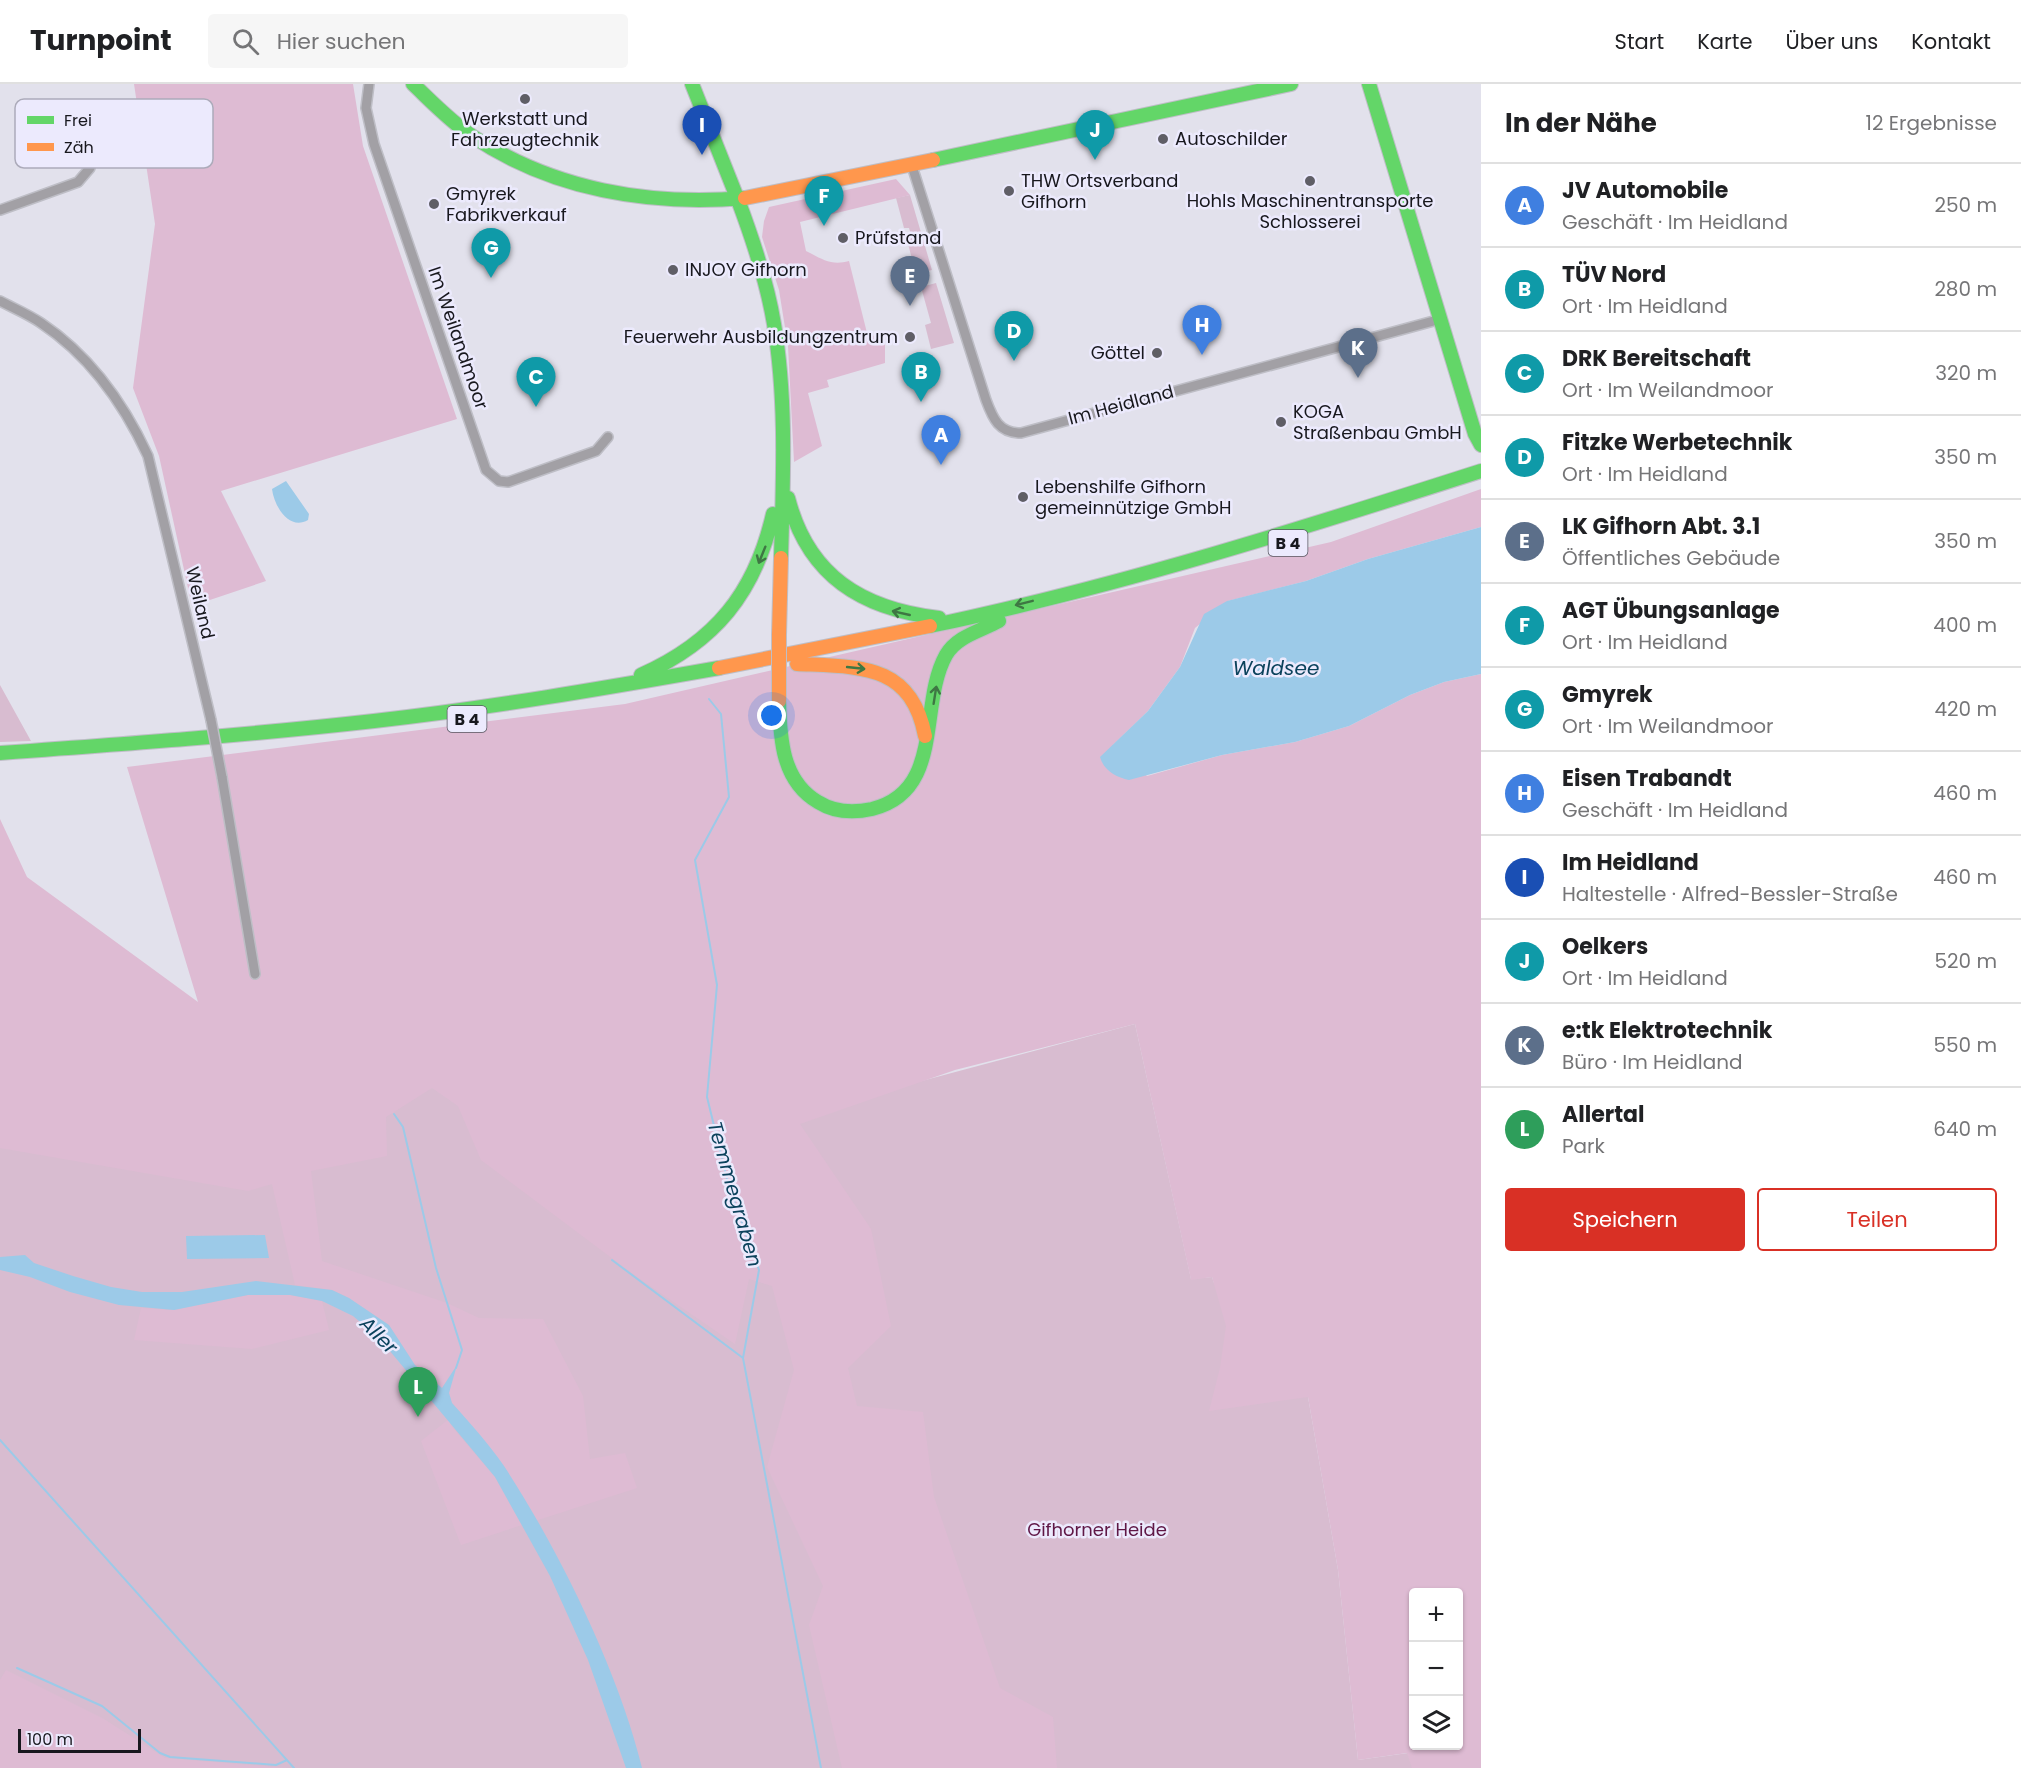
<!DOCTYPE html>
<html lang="de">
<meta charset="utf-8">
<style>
body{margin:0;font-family:Poppins,sans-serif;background:#f6f6f6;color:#202124}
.controls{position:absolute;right:18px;bottom:18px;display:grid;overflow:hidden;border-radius:6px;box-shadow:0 2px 4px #0004}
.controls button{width:54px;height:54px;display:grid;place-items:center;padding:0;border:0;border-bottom:2px solid #e0e0e0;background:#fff;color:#202124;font:30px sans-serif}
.scale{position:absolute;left:18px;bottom:15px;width:123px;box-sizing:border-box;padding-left:6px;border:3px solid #18181e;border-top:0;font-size:16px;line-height:21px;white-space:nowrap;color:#18181e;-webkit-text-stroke:4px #eceafd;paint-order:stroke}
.you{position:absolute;left:772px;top:632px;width:21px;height:21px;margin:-15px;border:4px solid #fff;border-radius:50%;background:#1a73e8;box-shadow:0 0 0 9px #1a73e833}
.badge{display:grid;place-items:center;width:39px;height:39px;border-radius:50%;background:#d93025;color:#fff;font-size:20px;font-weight:700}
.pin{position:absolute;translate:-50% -50px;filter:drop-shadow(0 2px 3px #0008)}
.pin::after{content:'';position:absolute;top:32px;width:21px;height:18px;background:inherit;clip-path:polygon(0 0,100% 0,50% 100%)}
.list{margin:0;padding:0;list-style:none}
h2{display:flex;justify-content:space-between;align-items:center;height:78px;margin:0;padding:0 24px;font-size:26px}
h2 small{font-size:20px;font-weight:400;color:#757577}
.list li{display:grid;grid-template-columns:39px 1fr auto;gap:18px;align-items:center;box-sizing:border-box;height:84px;padding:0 24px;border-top:2px solid #e0e0e0}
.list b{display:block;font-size:22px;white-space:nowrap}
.list p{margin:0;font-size:20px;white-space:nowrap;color:#757577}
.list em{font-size:20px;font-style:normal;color:#757577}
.actions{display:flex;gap:12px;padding:18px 24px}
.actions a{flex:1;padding:14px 0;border:2px solid #d93025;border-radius:6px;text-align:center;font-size:21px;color:#d93025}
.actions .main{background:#d93025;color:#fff}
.icon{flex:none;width:33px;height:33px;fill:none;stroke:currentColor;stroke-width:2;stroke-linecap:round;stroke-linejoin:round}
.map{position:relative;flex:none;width:1481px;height:1684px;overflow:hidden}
header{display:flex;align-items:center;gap:36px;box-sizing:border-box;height:84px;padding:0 30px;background:#fff;border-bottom:2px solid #e0e0e0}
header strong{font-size:28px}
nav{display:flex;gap:33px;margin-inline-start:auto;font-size:21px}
.search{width:420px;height:54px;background:#f6f6f6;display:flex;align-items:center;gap:15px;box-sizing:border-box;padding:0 21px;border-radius:6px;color:#757577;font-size:22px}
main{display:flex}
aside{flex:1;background:#fff}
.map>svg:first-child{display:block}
.green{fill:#d8bcd0}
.forest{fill:#debbd3;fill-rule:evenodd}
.water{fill:#9ccae8}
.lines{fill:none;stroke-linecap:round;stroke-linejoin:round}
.stream{stroke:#9ccae8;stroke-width:2}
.street-casing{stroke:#bebec6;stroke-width:12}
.fast-casing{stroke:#bebec6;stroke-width:16}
.slow-casing{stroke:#bebec6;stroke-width:16}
.street{stroke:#a2a0a5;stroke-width:9}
.fast{stroke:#63d668;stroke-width:14}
.slow{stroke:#ff974d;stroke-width:14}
.street-bridge-casing{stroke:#bebec6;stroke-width:12;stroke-linecap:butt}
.slow-bridge-casing{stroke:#bebec6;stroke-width:16;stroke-linecap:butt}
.street-bridge{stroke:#a2a0a5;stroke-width:9}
.slow-bridge{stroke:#ff974d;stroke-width:14}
.oneway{stroke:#3e7743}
.poi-dot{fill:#5f5e66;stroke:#eceafd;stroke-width:2}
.labels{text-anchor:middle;stroke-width:5;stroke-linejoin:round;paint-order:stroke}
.shield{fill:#eceafd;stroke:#585761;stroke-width:1.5}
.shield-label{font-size:16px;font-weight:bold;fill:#18181e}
.poi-label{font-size:18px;fill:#18181e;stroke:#eceafd;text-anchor:start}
.street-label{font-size:18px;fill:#18181e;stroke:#eceafd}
.park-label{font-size:18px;fill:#5f1746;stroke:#eceafd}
.water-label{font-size:20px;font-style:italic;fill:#0b425c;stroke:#eceafd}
.key{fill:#eceafd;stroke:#acabba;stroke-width:1.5}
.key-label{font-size:16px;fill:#18181e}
</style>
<header>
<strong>Turnpoint</strong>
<div class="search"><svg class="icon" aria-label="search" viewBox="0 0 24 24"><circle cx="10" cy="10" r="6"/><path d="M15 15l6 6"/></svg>Hier suchen</div>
<nav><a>Start</a><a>Karte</a><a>Über uns</a><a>Kontakt</a></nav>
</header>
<main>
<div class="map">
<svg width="1481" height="1684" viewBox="0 0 1481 1684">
<rect width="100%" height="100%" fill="#e2e1ec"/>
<path class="green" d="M 910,111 L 932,186 L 916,190 L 907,156 L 912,154 L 909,144 L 904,144 L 896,114 Z
M 936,199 L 954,259 L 931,265 L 925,241 L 931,239 L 921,203 Z
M 0,601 L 31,657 L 0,658 Z
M 1135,940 L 1191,1195 L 1212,1193 L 1214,1199 L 1308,1313 L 1338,1486 L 1358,1676 L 1458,1662 L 1481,1649 L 1481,1684 L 0,1684 L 0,1055 L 425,980 L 772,1037 Z"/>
<path class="forest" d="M 134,0 L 353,0 L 363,62 L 457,335 L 221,407 L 266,497 L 192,522 L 159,372 L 133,304 L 155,140 Z
M 896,95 L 910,111 L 800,138 L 806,167 C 822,175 831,182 849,177 L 868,253 L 885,249 L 885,279 L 827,296 L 829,303 L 808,309 L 822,362 L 794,378 L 788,262 L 779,206 L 762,153 L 764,137 L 769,123 Z
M 1481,405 L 1481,443 L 1368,475 L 1306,497 L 1228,517 L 1195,544 L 1180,583 L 1148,627 L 1113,661 L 1147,692 L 1222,671 L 1295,658 L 1349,642 L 1410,611 L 1444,598 L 1481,590 L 1481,1684 L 1412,1684 L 1407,1669 L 1358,1676 L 1338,1486 L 1308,1313 L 1209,1327 L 1220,1284 L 1226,1242 L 1212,1193 L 1191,1196 L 1135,940 L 955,986 L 800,1040 L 871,1145 L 891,1242 L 848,1284 L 857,1322 L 923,1328 L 934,1413 L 1000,1604 L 1053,1633 L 1057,1684 L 842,1684 L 809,1541 L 823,1502 L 767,1383 L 794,1286 L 772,1202 L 749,1195 L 735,1260 L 637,1193 L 481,1076 L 458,1022 L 432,1004 L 386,1033 L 387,1072 L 311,1087 L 322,1177 L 447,1219 L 479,1234 L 543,1235 L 583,1312 L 590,1375 L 625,1369 L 637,1404 L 535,1437 L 504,1382 L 452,1319 L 449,1309 L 455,1284 L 442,1304 L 415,1281 L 389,1241 L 349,1214 L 332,1206 L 295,1201 L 272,1100 L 248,1107 L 0,1064 L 0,735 L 27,793 L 198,918 L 127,683 L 625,620 L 1331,458 ZM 1414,1508 L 1458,1508 L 1458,1662 L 1414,1662 Z
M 248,1211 L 290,1211 L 322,1217 L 329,1246 L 252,1265 L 134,1256 L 141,1224 L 174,1226 Z
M 449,1335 L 452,1343 L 495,1393 L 522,1441 L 461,1461 L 421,1357 Z
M 6,1586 L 104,1635 L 165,1674 L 287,1684 L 0,1684 L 0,1596 Z"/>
<path class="water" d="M 286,397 L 309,430 L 308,436 C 289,447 274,422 272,405 Z
M 1481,443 L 1481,590 L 1444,598 L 1410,611 L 1349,642 L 1295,658 L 1222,671 L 1129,696 C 1116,693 1104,687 1100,673 L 1148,627 L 1180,583 L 1204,530 L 1227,517 L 1306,497 L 1368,475 Z
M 265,1151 L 269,1174 L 187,1175 L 186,1152 Z
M 25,1171 L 34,1179 L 73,1192 L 111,1203 L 142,1208 L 182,1208 L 256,1197 L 332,1206 L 349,1214 L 389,1241 L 415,1281 L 442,1304 L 457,1281 L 449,1309 L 452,1319 C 470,1339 489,1360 504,1382 C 558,1464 619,1588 642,1684 L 626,1684 L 588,1576 L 550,1492 L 495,1393 L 379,1254 L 353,1232 L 322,1217 L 290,1211 L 248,1211 L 174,1226 L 119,1221 L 70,1208 L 30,1193 L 0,1186 L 0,1173 Z"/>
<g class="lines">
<path class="stream" d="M 709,615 L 721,630 L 729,713 L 695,776 L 717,901 L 707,1013 L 729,1103 L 759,1186 L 743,1274 L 821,1684
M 394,1030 L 403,1043 L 436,1184 L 462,1266 L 456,1284
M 612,1176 L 743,1274
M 0,1356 L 294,1684
M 17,1584 L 102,1622 L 160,1669 L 170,1673 L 276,1681 L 287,1676"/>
<defs>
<path id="street" d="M 369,0 L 366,24 L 374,60 L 486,386 L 499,397 L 508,398 L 596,367 L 608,353
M 912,82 L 986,316 C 993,335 999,349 1021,349 L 1441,235
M 0,126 L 78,98 L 90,84
M 0,217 C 13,224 28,230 41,239 C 89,271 124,320 148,372 L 211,636
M 222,693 L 255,890"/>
<path id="fast" d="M 413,0 C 432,18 450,37 472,52 C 553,106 649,122 745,114
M 692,0 L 738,116
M 1369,0 L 1475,350 L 1481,361
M 933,76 L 1291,0
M 738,116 C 753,156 767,197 774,240 C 787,317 783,397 781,474
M 788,414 C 808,492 862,525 939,534
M 930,542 C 1117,503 1300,445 1481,387
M 641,591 C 715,558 755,509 773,430
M 779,617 C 780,655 782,697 818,718 C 834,728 854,729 872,725 C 945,707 918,621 946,571 C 957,552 981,547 999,537
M 0,669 C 125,660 250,651 374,637 C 490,624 605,604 719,584"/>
<path id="slow" d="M 745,114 L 933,76
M 779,551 L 781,474
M 797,580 C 859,583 911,579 925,652
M 719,584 L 930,542"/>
</defs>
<use href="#street" class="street-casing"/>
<use href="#fast" class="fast-casing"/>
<use href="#slow" class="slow-casing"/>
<use href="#street" class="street"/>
<use href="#fast" class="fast"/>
<use href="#slow" class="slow"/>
<defs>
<path id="street-bridge" d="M 211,636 L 222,693"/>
<path id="slow-bridge" d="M 779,551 L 779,617"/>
</defs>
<use href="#street-bridge" class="street-bridge-casing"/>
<use href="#slow-bridge" class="slow-bridge-casing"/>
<use href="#street-bridge" class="street-bridge"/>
<use href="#slow-bridge" class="slow-bridge"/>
</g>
<defs><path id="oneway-shaft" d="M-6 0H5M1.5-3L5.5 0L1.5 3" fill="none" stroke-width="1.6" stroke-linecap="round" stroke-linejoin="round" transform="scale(1.5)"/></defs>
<g class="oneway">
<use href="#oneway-shaft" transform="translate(762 471) rotate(112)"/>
<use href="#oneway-shaft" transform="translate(1024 519) rotate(166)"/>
<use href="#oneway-shaft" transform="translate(901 529) rotate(-167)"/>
<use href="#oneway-shaft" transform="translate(856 584) rotate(6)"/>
<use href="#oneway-shaft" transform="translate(935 611) rotate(-81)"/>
</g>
<g class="poi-dot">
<circle cx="525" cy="15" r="6"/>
<circle cx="1163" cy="55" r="6"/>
<circle cx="1310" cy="97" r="6"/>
<circle cx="1009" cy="107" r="6"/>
<circle cx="434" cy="120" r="6"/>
<circle cx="843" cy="154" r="6"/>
<circle cx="673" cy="186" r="6"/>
<circle cx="910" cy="253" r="6"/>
<circle cx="1157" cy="269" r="6"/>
<circle cx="1281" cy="338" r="6"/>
<circle cx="1023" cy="413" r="6"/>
</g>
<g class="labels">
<g class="shield">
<rect x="1268.5" y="446" width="39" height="26" rx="4.5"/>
<rect x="447.5" y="622" width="39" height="26" rx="4.5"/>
</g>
<g class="shield-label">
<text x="1288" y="465">B 4</text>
<text x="467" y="641">B 4</text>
</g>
<g class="poi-label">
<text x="525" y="41" text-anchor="middle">Werkstatt und<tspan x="525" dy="21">Fahrzeugtechnik</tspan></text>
<text x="1175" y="61">Autoschilder</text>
<text x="1021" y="103">THW Ortsverband<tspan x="1021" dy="21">Gifhorn</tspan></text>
<text x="446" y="116">Gmyrek<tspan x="446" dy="21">Fabrikverkauf</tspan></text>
<text x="1310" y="123" text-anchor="middle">Hohls Maschinentransporte<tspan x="1310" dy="21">Schlosserei</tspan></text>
<text x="855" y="160">Prüfstand</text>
<text x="685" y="192">INJOY Gifhorn</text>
<text x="898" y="259" text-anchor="end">Feuerwehr Ausbildungzentrum</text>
<text x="1145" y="275" text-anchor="end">Göttel</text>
<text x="1293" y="334">KOGA<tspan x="1293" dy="21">Straßenbau GmbH</tspan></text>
<text x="1035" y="409">Lebenshilfe Gifhorn<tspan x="1035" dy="21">gemeinnützige GmbH</tspan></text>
</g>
<g class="street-label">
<text transform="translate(458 254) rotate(71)" y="6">Im Weilandmoor</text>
<text transform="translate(1121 321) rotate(-15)" y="6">Im Heidland</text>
<text transform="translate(200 519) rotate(77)" y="6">Weiland</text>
</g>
<g class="park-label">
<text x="1097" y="1452">Gifhorner Heide</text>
</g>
<g class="water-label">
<text x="1276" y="591">Waldsee</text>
<text transform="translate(735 1110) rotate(74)" y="7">Temmegraben</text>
<text transform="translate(379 1251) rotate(45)" y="7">Aller</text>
</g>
</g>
<rect x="15" y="15" width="198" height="69" rx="9" class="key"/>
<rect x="27" y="32" width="27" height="8" fill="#63d668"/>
<rect x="27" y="59" width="27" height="8" fill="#ff974d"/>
<g class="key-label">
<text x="64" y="42">Frei</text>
<text x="64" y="69">Zäh</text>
</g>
</svg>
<div class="controls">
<button>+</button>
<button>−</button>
<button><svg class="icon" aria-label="layers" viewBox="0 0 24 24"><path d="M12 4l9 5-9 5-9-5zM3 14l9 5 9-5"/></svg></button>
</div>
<div class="scale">100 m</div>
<div class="you"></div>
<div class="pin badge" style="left:941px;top:381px;background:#3f7fe0">A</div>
<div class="pin badge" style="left:921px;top:318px;background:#0f9aa8">B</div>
<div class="pin badge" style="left:536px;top:323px;background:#0f9aa8">C</div>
<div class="pin badge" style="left:1014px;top:277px;background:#0f9aa8">D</div>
<div class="pin badge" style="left:910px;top:222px;background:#5c6f8a">E</div>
<div class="pin badge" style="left:824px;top:142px;background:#0f9aa8">F</div>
<div class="pin badge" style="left:491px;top:194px;background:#0f9aa8">G</div>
<div class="pin badge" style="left:1202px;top:271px;background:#3f7fe0">H</div>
<div class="pin badge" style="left:702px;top:71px;background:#1a4fb4">I</div>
<div class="pin badge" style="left:1095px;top:76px;background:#0f9aa8">J</div>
<div class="pin badge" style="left:1358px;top:294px;background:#5c6f8a">K</div>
<div class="pin badge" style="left:418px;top:1333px;background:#2e9e5b">L</div>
</div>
<aside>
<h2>In der Nähe<small>12 Ergebnisse</small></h2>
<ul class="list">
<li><span class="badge" style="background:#3f7fe0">A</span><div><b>JV Automobile</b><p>Geschäft · Im Heidland</p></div><em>250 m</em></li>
<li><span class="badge" style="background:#0f9aa8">B</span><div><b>TÜV Nord</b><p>Ort · Im Heidland</p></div><em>280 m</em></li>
<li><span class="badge" style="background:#0f9aa8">C</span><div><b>DRK Bereitschaft</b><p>Ort · Im Weilandmoor</p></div><em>320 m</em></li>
<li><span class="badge" style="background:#0f9aa8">D</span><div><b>Fitzke Werbetechnik</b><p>Ort · Im Heidland</p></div><em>350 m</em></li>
<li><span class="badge" style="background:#5c6f8a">E</span><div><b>LK Gifhorn Abt. 3.1</b><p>Öffentliches Gebäude</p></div><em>350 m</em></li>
<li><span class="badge" style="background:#0f9aa8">F</span><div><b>AGT Übungsanlage</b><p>Ort · Im Heidland</p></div><em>400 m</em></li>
<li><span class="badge" style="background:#0f9aa8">G</span><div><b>Gmyrek</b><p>Ort · Im Weilandmoor</p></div><em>420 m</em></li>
<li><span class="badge" style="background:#3f7fe0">H</span><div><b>Eisen Trabandt</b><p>Geschäft · Im Heidland</p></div><em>460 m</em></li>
<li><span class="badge" style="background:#1a4fb4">I</span><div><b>Im Heidland</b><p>Haltestelle · Alfred-Bessler-Straße</p></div><em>460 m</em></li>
<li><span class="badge" style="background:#0f9aa8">J</span><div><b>Oelkers</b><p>Ort · Im Heidland</p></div><em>520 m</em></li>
<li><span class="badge" style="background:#5c6f8a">K</span><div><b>e:tk Elektrotechnik</b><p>Büro · Im Heidland</p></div><em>550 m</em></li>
<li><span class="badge" style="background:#2e9e5b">L</span><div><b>Allertal</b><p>Park</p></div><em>640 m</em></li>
</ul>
<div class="actions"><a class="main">Speichern</a><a>Teilen</a></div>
</aside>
</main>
